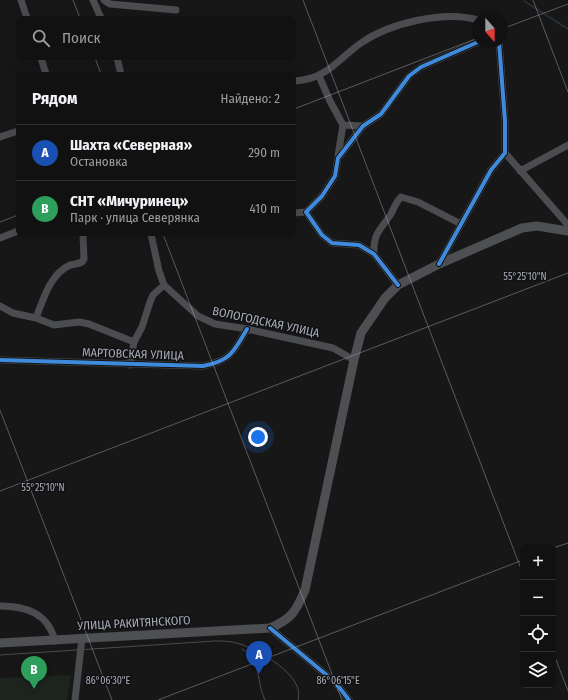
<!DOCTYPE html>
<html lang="ru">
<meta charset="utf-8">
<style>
body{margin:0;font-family:"Fira Sans Condensed",sans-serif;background:#1e1f1f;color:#f1f3f6}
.controls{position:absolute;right:12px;bottom:12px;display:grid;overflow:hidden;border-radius:6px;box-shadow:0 4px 16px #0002}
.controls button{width:36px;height:36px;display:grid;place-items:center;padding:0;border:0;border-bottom:1px solid #303131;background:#111;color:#f1f3f6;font:20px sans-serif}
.compass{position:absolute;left:472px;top:12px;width:36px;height:36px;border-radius:50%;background:#111;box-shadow:0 4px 16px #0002;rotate:159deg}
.you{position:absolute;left:258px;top:437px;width:14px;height:14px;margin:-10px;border:3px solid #fff;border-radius:50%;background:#1a73e8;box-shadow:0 0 0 6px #1a73e833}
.badge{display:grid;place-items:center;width:26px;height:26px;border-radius:50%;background:#0f766e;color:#fff;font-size:13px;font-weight:700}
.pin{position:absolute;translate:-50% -33px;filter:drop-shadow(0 1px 2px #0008)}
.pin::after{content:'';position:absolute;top:21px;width:14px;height:12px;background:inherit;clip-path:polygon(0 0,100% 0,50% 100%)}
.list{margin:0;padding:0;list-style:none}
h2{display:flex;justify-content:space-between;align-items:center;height:52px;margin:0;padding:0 16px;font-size:17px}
h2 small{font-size:13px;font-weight:400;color:#9c9d9f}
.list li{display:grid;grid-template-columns:26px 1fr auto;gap:12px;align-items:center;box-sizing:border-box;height:56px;padding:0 16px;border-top:1px solid #303131}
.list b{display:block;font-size:15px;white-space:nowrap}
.list p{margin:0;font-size:13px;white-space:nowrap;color:#9c9d9f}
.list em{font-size:13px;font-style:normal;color:#9c9d9f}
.icon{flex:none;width:22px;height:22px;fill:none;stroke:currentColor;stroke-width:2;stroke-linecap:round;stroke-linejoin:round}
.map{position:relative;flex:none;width:568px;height:700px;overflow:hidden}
.search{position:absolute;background:#111;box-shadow:0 4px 16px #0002;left:16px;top:16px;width:280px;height:44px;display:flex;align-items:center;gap:10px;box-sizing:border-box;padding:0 14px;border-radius:6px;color:#9c9d9f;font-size:15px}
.panel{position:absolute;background:#111;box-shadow:0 4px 16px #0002;left:16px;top:72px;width:280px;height:164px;border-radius:6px}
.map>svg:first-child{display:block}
.green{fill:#1d241e}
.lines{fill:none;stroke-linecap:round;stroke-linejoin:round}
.stream{stroke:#2a3239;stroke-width:1.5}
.minor{stroke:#4b4c50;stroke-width:7}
.major{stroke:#4d4f52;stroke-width:9}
.tram{stroke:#4b4c4f;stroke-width:1}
.cycleway-casing{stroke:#111113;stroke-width:6}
.cycleway{stroke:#408adc;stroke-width:4}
.ticks{fill:none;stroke:#a8adb8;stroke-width:1;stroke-opacity:0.45}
.labels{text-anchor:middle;stroke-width:3;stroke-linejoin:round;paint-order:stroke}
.street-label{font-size:12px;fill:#a8adb8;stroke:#111113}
.ticks-label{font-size:10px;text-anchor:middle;fill:#a8adb8;stroke:#111113;stroke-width:3;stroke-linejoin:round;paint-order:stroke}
</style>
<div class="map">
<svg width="568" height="700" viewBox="0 0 568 700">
<rect width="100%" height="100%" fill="#171717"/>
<path class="green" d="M 71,675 L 67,700 L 0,700 L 0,678 Z"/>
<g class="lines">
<path class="stream" d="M 524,1 L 568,29"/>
<path class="minor" d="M 21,0 L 27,18
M 93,0 L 101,18
M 104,0 L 110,4 L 176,10
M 41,58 L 46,74
M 117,58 L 121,74
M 319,76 L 330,101 L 343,125 L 363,126
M 294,81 C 326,80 338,59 361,43 C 390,23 444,10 478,20
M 0,137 L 18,131
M 505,153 L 568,225
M 338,156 L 343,125
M 520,171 L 568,145
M 294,213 L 306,212
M 151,234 L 159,271 L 164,285 L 198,316 L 215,324 L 247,329 L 333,348 L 354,360
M 0,238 L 18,231
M 374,254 C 373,232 381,230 391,214 C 394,208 396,202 401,197 L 418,202 L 461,224
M 439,264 L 491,170 L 505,153 L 505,121 L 499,42
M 398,285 L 374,254 L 359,245 L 332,243 L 322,235 L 306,212 L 322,196 L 335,176 L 338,158 L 363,126 L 381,114 L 409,76 L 421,67 L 478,42
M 0,306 L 13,313 L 36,318 L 54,325 L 79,322 L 89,324 L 134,342
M 36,318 C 43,300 50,274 70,265 C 74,264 78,264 82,262 L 84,259 L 83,234
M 0,360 L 203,366 C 230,361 234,352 247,329
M 130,365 L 134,342 L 142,327 L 150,302 L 153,295 L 164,285
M 0,606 C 26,606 48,613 55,641
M 270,628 L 335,682 L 349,700
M 75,700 L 82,638"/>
<path class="major" d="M 0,643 L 270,628 C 292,619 296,611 305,590 L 354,360 L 361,333 L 385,298 L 398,285 L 439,264 L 522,228 L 537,226 L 568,231"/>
<path class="tram" d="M 242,649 C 262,661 256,682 265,700
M 0,655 L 215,641 C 223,641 231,641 240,644 C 259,650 306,676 298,700"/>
<defs>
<path id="cycleway" d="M 439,264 L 491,170 L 505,153 L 505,121 L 499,42
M 398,285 L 374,254 L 359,245 L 332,243 L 322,235 L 306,212 L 322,196 L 335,176 L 338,158 L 363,126 L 381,114 L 409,76 L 421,67 L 478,42
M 0,360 L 203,366 C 230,361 234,352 247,329
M 270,628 L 335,682 L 349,700"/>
</defs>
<use href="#cycleway" class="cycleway-casing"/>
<use href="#cycleway" class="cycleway"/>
</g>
<path class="ticks" d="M 73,0 L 80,18M 303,0 L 523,574M 533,0 L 568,92M 502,29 L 568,4M 95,58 L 101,74M 294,109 L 478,38M 0,222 L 18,215M 163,234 L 342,700M 0,410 L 112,700M 0,491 L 568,273M 553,548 L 568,543M 553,652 L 568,691M 158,700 L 523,560"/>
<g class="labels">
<g class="street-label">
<text transform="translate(266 322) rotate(12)" y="4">ВОЛОГОДСКАЯ УЛИЦА</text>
<text transform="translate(133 354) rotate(2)" y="4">МАРТОВСКАЯ УЛИЦА</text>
<text transform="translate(134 623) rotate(-3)" y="4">УЛИЦА РАКИТЯНСКОГО</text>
</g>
</g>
<g class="ticks-label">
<text x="525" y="280">55°25'10"N</text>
<text x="43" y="491">55°25'10"N</text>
<text x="108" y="684">86°06'30"E</text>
<text x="338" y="684">86°06'15"E</text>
</g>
</svg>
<div class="controls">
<button>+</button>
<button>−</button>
<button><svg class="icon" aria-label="locate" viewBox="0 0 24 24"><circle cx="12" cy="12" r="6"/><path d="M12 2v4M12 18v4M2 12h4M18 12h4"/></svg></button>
<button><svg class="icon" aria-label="layers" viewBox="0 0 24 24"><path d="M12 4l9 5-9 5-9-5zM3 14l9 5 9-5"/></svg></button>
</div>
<svg class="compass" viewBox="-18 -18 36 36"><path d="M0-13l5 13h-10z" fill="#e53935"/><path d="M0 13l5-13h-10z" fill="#9c9d9f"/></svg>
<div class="you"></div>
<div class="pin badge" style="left:259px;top:674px;background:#1a4fb4">A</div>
<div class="pin badge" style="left:34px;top:689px;background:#2e9e5b">B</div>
<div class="search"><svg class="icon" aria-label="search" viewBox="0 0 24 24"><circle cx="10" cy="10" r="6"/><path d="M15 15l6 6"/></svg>Поиск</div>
<section class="panel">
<h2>Рядом<small>Найдено: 2</small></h2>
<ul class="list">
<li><span class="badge" style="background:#1a4fb4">A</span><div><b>Шахта «Северная»</b><p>Остановка</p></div><em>290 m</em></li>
<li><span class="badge" style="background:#2e9e5b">B</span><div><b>СНТ «Мичуринец»</b><p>Парк · улица Северянка</p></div><em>410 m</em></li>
</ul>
</section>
</div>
